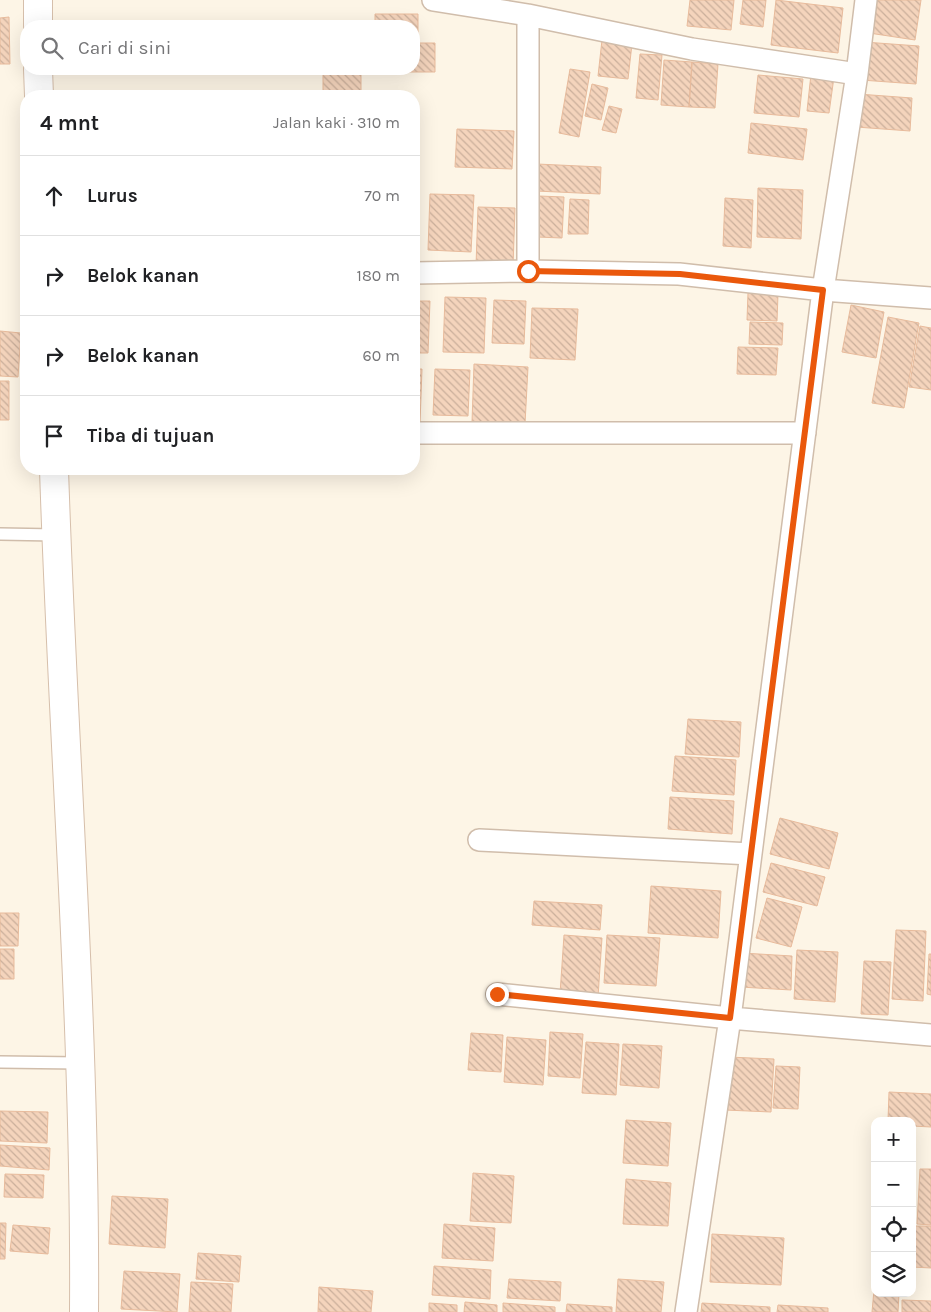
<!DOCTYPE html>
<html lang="id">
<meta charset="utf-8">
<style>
body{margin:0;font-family:Karla,sans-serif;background:#f6f6f6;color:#202124}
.controls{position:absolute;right:15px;bottom:15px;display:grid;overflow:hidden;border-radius:10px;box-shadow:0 5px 20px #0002}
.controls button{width:45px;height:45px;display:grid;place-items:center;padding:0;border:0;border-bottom:1px solid #e0e0e0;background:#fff;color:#202124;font:25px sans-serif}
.stop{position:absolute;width:15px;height:15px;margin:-11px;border:4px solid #ea580c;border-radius:50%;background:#fff}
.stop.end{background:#ea580c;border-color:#fff;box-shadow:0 1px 5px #0008}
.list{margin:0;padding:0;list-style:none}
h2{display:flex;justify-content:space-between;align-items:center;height:65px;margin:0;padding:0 20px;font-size:21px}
h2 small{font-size:16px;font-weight:400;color:#757577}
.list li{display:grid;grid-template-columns:32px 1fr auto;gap:15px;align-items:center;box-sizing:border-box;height:80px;padding:0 20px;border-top:1px solid #e0e0e0}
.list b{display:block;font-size:19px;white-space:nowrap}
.list em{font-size:16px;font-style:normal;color:#757577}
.icon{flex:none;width:28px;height:28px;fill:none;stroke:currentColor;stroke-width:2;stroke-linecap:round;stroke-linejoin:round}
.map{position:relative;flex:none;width:931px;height:1312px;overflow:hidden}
.search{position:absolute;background:#fff;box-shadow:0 5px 20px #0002;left:20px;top:20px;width:400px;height:55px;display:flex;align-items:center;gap:12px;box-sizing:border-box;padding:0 18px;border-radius:20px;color:#757577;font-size:19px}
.panel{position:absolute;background:#fff;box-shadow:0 5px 20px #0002;left:20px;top:90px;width:400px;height:385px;border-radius:20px}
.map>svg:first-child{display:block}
.building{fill:url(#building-back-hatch);stroke:#e8bb9c}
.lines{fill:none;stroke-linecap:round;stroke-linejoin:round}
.lane-casing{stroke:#d0bdab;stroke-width:14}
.street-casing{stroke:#d0bdab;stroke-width:24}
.secondary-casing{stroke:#d6bfab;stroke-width:30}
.lane{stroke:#fff;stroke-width:11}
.street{stroke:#fff;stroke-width:21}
.secondary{stroke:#fff;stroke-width:28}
.route{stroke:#ea580c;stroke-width:6}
</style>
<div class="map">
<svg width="931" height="1312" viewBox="0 0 931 1312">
<defs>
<pattern id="building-back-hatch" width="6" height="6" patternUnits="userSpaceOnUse" patternTransform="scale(1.25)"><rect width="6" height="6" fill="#f4d4bc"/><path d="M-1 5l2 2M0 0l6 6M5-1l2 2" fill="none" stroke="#caaf9b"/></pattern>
</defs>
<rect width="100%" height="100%" fill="#fdf5e6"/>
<path class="building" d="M 690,0 L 734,0 L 731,30 L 687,26 Z
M 743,0 L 766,0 L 763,27 L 740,24 Z
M 776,0 L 843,8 L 838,53 L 771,45 Z
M 874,0 L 921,0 L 915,40 L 869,33 Z
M 375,14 L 418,14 L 418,43 L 435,43 L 435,72 L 375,72 L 375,69 L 414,69 L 414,26 L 375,26 Z
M 9,17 L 10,64 L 0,64 L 0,18 Z
M 602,40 L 632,44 L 628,79 L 598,76 Z
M 864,42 L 919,46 L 916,84 L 861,80 Z
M 640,54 L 662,55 L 658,100 L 636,98 Z
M 664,60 L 692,62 L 689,107 L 661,105 Z
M 692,62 L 718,64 L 715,108 L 689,107 Z
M 323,69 L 361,69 L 361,96 L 323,96 Z
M 570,69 L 590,72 L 579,137 L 559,133 Z
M 811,74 L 834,77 L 829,113 L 807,111 Z
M 758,75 L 803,79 L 799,117 L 754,113 Z
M 592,84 L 608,88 L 601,120 L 585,116 Z
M 858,94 L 912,98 L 910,131 L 856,127 Z
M 609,106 L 622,109 L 616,133 L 602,130 Z
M 751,123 L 807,129 L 803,160 L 748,153 Z
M 457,129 L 514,131 L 512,169 L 455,167 Z
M 537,164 L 601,167 L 600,194 L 536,191 Z
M 758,188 L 803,190 L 801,239 L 757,237 Z
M 430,194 L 474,195 L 471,252 L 428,250 Z
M 539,196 L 564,197 L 562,238 L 537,237 Z
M 725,198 L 753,200 L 751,248 L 723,246 Z
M 570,199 L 589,200 L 588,234 L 568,234 Z
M 478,207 L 515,208 L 513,267 L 476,266 Z
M 748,293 L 778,294 L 777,321 L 747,320 Z
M 445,297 L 486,298 L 484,353 L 443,352 Z
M 494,300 L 526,301 L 524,344 L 492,343 Z
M 414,301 L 430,301 L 428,353 L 414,353 Z
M 851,305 L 884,312 L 876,358 L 842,352 Z
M 532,308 L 578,309 L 575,360 L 530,358 Z
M 888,317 L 919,323 L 904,408 L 872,403 Z
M 750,322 L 783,323 L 782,345 L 749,344 Z
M 920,326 L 931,328 L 931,390 L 909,387 Z
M 0,331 L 21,333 L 18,377 L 0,376 Z
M 738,347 L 778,348 L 776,375 L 737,374 Z
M 474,364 L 528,367 L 525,424 L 472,422 Z
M 414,369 L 422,369 L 420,423 L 414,422 Z
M 435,369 L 470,370 L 468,416 L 433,415 Z
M 0,381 L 9,381 L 9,420 L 0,420 Z
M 688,719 L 741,722 L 739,757 L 685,754 Z
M 675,756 L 736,760 L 734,795 L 672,791 Z
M 670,797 L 734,801 L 732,834 L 668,829 Z
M 780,818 L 838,833 L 829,869 L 770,854 Z
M 771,863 L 825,877 L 817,906 L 763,892 Z
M 651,886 L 721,891 L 718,938 L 648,933 Z
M 767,898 L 802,907 L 791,947 L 756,938 Z
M 534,901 L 602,905 L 600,930 L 532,925 Z
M 0,913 L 19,913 L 18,946 L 0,946 Z
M 896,930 L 926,931 L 923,1001 L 892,999 Z
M 564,935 L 602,938 L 598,997 L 560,994 Z
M 607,935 L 660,938 L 656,986 L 604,983 Z
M 0,949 L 14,949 L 14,979 L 0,979 Z
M 797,950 L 838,952 L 835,1002 L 794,999 Z
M 742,953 L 792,956 L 791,990 L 740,987 Z
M 929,954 L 931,954 L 931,995 L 927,994 Z
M 864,961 L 891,962 L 888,1015 L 861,1014 Z
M 550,1032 L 583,1034 L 580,1078 L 548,1076 Z
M 471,1033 L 503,1035 L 501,1072 L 468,1070 Z
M 507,1037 L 546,1040 L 543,1085 L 504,1082 Z
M 586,1042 L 619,1044 L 616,1095 L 582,1093 Z
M 623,1044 L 662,1046 L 659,1088 L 620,1085 Z
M 728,1057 L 774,1059 L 771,1112 L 725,1110 Z
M 776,1066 L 800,1067 L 798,1109 L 773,1108 Z
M 889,1092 L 931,1094 L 931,1127 L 912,1126 L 912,1121 L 888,1121 Z
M 0,1111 L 48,1112 L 47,1143 L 0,1141 Z
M 626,1120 L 671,1123 L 668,1166 L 623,1163 Z
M 0,1145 L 50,1148 L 49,1170 L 0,1166 Z
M 920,1169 L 931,1169 L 931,1225 L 917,1224 Z
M 473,1173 L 514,1176 L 511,1223 L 470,1221 Z
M 5,1174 L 44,1175 L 43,1198 L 4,1197 Z
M 626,1179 L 671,1183 L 668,1226 L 623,1224 Z
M 112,1196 L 168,1199 L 165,1248 L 109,1244 Z
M 0,1223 L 6,1223 L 5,1259 L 0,1259 Z
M 444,1224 L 495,1228 L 493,1261 L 442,1258 Z
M 13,1225 L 50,1228 L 48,1254 L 10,1251 Z
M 912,1226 L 931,1226 L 931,1268 L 912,1267 Z
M 712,1234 L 784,1238 L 781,1285 L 710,1282 Z
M 198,1253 L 241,1256 L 239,1282 L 196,1279 Z
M 434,1266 L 491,1270 L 490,1299 L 432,1295 Z
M 124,1271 L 180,1274 L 177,1312 L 121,1309 Z
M 509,1279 L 561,1282 L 560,1301 L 507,1298 Z
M 618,1279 L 664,1282 L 661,1312 L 616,1312 Z
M 191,1282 L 233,1284 L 231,1312 L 189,1312 Z
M 319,1287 L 373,1291 L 371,1312 L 318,1312 Z
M 874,1290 L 875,1293 L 899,1293 L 898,1312 L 872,1312 Z
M 902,1300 L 931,1301 L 931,1312 L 902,1312 Z
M 465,1302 L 497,1305 L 497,1312 L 464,1312 Z
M 429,1303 L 457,1305 L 457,1312 L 429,1312 Z
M 503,1303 L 555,1307 L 555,1312 L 503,1312 Z
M 702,1303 L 770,1307 L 770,1312 L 701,1312 Z
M 567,1304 L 612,1307 L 612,1312 L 566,1312 Z
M 778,1305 L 828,1308 L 828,1312 L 777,1312 Z"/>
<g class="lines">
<defs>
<path id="lane" d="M 0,534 L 56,535
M 0,1062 L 79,1063"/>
<path id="street" d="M 433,0 L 528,15 L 692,49 L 857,74
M 528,271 L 679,274 L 823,290 L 931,298
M 414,273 L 528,271 L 528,15
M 414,433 L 805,433
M 479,840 L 751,854
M 497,994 L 730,1018 L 931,1035
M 686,1312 L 730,1018 L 823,290 L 857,74 L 866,0"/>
<path id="secondary" d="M 38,0 L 38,26
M 38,69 L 39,96
M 54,469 C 63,750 86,1031 84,1312"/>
</defs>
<use href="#lane" class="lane-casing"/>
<use href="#street" class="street-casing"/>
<use href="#secondary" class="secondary-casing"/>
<use href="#lane" class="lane"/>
<use href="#street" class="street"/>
<use href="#secondary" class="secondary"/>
</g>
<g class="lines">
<path class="route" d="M 497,994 L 730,1018 L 823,290 L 680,274 L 528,271"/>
</g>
</svg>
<div class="controls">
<button>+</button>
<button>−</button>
<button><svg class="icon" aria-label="locate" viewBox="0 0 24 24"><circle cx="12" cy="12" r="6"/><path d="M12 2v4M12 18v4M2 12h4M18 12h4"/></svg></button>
<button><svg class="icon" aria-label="layers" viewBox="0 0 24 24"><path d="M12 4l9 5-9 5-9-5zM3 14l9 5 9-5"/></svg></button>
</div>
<div class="stop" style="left:528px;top:271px"></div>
<div class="stop end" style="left:497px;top:994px"></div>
<div class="search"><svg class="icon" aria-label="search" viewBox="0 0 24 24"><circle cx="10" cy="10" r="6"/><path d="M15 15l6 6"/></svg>Cari di sini</div>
<section class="panel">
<h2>4 mnt<small>Jalan kaki · 310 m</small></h2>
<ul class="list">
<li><svg class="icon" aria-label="ahead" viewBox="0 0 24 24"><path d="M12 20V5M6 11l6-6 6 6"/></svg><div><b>Lurus</b></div><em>70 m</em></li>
<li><svg class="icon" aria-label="right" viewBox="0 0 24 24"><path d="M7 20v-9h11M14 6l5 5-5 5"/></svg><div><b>Belok kanan</b></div><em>180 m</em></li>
<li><svg class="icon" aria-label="right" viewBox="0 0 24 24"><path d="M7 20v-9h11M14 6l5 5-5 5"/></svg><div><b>Belok kanan</b></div><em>60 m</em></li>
<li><svg class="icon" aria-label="arrive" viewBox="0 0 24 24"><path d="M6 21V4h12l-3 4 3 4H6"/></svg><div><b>Tiba di tujuan</b></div></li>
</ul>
</section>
</div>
